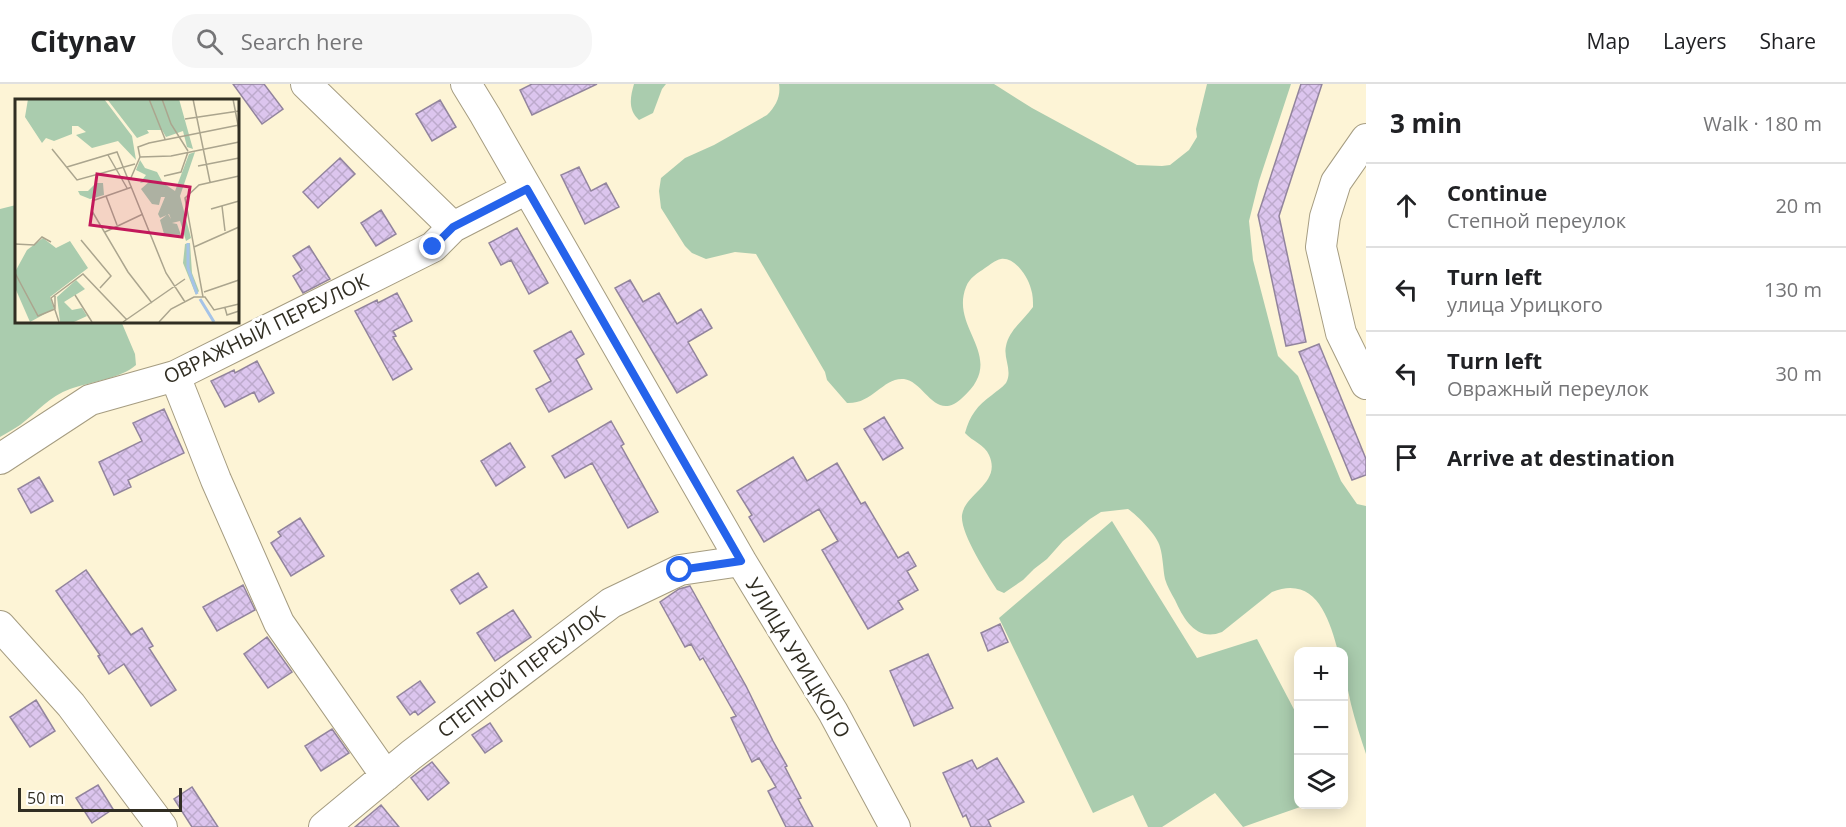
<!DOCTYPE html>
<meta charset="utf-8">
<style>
body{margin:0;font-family:"Open Sans",sans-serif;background:#f6f6f6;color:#202124}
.controls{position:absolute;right:18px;bottom:18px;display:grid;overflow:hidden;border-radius:12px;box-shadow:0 3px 15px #0003}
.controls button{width:54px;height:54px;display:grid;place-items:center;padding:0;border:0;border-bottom:2px solid #e0e0e0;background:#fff;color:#202124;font:30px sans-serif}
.scale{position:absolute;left:18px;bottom:15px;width:164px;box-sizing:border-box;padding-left:6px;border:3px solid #312e23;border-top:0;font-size:16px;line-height:21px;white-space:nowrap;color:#312e23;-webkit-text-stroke:4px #fff;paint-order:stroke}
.stop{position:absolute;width:18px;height:18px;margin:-14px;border:4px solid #2563eb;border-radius:50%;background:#fff}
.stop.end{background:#2563eb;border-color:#fff;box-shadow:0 2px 6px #0008}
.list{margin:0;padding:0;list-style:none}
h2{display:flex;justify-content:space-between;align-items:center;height:78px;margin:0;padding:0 24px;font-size:26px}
h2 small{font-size:20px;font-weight:400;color:#757577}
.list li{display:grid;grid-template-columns:39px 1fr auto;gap:18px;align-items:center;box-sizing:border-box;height:84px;padding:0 24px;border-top:2px solid #e0e0e0}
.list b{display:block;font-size:22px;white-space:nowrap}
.list p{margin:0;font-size:20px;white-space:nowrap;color:#757577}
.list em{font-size:20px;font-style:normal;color:#757577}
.icon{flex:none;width:33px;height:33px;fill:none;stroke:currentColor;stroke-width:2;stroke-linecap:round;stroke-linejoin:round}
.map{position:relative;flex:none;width:1366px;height:743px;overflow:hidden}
header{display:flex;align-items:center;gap:36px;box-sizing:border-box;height:84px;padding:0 30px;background:#fff;border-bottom:2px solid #e0e0e0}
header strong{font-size:28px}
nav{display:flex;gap:33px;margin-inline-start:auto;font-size:21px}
.search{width:420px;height:54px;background:#f6f6f6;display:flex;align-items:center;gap:15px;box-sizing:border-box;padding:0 21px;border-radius:24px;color:#757577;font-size:22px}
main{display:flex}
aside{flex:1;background:#fff}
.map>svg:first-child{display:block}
.green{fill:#aaccae}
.building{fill:url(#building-cross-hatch);stroke:#92849d;stroke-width:1.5}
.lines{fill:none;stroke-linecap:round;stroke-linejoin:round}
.minor-casing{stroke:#a59c81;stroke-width:32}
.minor{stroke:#fff;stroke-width:30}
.route{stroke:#2563eb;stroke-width:8}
.labels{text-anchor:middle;stroke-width:6;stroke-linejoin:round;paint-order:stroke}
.street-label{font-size:20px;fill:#312e23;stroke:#fff}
.inset-river{fill:none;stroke:#a5c3e7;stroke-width:3}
.inset-road{fill:none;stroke:#aba58e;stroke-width:1.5}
.view{fill:#c2185b;fill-opacity:0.15;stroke:#c2185b;stroke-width:3}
.inset-edge{fill:none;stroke:#312e23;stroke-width:3}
</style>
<header>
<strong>Citynav</strong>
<div class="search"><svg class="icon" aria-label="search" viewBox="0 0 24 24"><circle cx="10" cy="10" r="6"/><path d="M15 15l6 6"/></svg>Search here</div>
<nav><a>Map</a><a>Layers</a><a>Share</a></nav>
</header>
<main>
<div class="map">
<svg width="1366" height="743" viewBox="0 0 1366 743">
<defs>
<pattern id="building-cross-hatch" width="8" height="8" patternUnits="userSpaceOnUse" patternTransform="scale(1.5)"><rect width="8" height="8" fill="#dcc5ee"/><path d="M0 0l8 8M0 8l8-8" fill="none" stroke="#bdaacc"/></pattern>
</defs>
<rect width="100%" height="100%" fill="#fdf4d6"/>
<path class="green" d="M 634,0 L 666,0 L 662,5 L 653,29 L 639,36 C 628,26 630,14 634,0 Z
M 779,0 L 994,0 L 1032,24 L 1137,81 L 1162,82 L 1170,81 L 1189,66 L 1197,53 L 1196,45 L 1207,0 L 1291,0 L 1259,97 L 1249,137 L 1253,176 L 1278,272 L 1298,292 L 1341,397 L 1357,420 L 1366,422 L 1366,670 C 1355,637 1344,602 1344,568 L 1338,567 C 1329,533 1315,491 1272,508 L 1222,548 C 1197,558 1184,536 1175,516 C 1171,509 1167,502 1165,495 C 1163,485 1163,473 1160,463 C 1158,452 1137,431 1128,425 L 1101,428 L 1090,435 L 1063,457 L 1047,475 L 1034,485 L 1023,496 L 1004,509 L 997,506 C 987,490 960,449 962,431 C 965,409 1002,399 989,371 C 985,361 972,357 965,349 C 970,331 977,322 992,311 C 996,307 1002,304 1006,299 C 1013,287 1003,274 1006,262 C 1009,246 1024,236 1033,223 C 1033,217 1033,211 1031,205 C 1028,193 1015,173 1001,175 C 995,176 990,181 985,184 C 978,189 969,194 966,203 C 949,246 1010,273 961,315 C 935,338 925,298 904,295 C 883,293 873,320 847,319 L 827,296 L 825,288 L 756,170 L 735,168 L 706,175 L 692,169 L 685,162 L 661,124 L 659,107 L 661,94 L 685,74 L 714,61 L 767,31 C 776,22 781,12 779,0 Z
M 16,121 L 16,237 L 121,237 L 135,270 L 136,281 C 122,294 90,298 70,305 C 50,312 37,328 20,341 C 14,345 7,349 0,353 L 0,125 Z
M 1112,437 L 1197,574 L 1257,555 L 1298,633 L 1298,720 L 1306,721 L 1243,743 L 1215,709 L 1162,743 L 1148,743 L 1133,711 L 1093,729 L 999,534 Z"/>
<path class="building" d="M 233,0 L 264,0 L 283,25 L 262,40 Z
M 532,0 L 597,0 L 532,31 L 520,6 Z
M 1301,0 L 1322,0 L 1279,132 L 1306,258 L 1286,262 L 1258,131 Z
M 440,16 L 456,43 L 432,57 L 416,30 Z
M 340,74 L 355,90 L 318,124 L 303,108 Z
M 579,83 L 591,107 L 606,99 L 619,123 L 585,140 L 561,91 Z
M 381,126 L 396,150 L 376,162 L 361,139 Z
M 517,144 L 548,199 L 529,210 L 511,176 L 501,181 L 489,159 Z
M 309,162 L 330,195 L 303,209 L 293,192 L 302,186 L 293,172 Z
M 630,196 L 643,218 L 659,209 L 677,240 L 701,225 L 712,244 L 688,258 L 707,291 L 677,309 L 615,204 Z
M 397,209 L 412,237 L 393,247 L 396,252 L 393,253 L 412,285 L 393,296 L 355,227 L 377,216 L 378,219 Z
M 571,247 L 584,270 L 576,275 L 592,305 L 549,328 L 536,305 L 551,297 L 534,267 Z
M 1319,260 L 1366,375 L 1366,391 L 1352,396 L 1299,268 Z
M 257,277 L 274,309 L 259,318 L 254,308 L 225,323 L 211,297 L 234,286 L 235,289 Z
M 164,325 L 184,369 L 128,396 L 131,403 L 114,411 L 99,378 L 142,357 L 133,339 Z
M 884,333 L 903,364 L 883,376 L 864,345 Z
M 611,337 L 624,360 L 621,362 L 658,428 L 628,444 L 592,379 L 565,394 L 552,372 Z
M 510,359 L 525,383 L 496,402 L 481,377 Z
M 793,373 L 807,397 L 837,379 L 861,420 L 865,418 L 898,474 L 908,468 L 916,482 L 907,487 L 918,506 L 898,517 L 903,525 L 868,545 L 822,466 L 838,457 L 819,425 L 764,458 L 749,433 L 752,431 L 737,407 Z
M 39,393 L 53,417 L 31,429 L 18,405 Z
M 300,434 L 324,472 L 291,492 L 271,459 L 281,452 L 278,448 Z
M 86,486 L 131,551 L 142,544 L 153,562 L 149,564 L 176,606 L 151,622 L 124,580 L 109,590 L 98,572 L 100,571 L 56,507 Z
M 478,489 L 487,503 L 460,520 L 451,506 Z
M 243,501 L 255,526 L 217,547 L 203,523 Z
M 690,502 L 746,602 L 773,657 L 787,682 L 785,683 L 801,714 L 798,715 L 813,743 L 786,743 L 768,707 L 776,703 L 759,674 L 752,678 L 731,634 L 736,632 L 703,574 L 700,576 L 691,560 L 685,563 L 660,518 L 679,505 Z
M 513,526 L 531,553 L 495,577 L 477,549 Z
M 1000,540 L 1008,558 L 988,567 L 981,549 Z
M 267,553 L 292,588 L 268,604 L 244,570 Z
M 928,570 L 953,624 L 914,642 L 890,587 Z
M 420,597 L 435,618 L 418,631 L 415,627 L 410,631 L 397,613 Z
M 36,616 L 55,647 L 30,663 L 10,633 Z
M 490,639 L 502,657 L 485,669 L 472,651 Z
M 332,645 L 349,669 L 321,687 L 305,662 Z
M 997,674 L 1024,718 L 988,736 L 991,743 L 971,743 L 966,731 L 963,733 L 943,689 L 972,676 L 977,685 Z
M 432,678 L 449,699 L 428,716 L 411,694 Z
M 98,701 L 113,725 L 92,739 L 76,714 Z
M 192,703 L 218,743 L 192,743 L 174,715 Z
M 381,721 L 399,743 L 355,743 Z"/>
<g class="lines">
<defs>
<path id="minor" d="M 306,0 L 453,143
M 466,0 L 485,31 L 741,477 L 833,628 L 895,743
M 1366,55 L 1336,98 L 1325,133 L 1321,163 L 1341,249 L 1366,300
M 175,292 L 216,396 L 279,539 L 386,692
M 0,375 L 90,316 L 175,292 L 433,163 L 453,143 L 527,105
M 0,542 L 71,621 L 162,743
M 324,743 L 411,671 L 611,519 L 680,486 L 741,477"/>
</defs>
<use href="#minor" class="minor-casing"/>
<use href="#minor" class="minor"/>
</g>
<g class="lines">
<path class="route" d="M 433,163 L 453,143 L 527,105 L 741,477 L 680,486"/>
</g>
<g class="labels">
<g class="street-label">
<text transform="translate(266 245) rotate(-26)" y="7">ОВРАЖНЫЙ ПЕРЕУЛОК</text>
<text transform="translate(798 574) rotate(59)" y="7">УЛИЦА УРИЦКОГО</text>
<text transform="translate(521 588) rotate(-37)" y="7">СТЕПНОЙ ПЕРЕУЛОК</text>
</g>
</g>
<g transform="translate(15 15)">
<rect width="224" height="224" fill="#fdf4d6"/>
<path d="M 13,0 L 89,0 L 117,37 L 121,61 L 103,42 L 77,49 L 61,36 L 71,33 L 63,27 L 57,27 L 57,35 L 39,42 L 31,39 L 27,44 L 10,18 ZM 92,0 L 164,0 L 178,50 L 172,48 L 168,32 L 151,38 L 147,31 L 132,31 L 134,34 L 122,39 ZM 180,53 L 165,97 L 176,139 L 171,142 L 165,122 L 157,124 L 162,125 L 166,136 L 149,135 L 145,121 L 153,115 L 156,120 L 154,115 L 145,119 L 143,115 L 150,98 L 146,98 L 144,106 L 137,105 L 126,90 L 135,82 L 125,84 L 131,76 L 121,71 L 125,61 L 130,69 L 142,73 L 148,84 L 160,92 L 174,55 ZM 81,84 L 88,84 L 89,96 L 75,100 L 65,96 L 63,92 L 73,92 ZM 175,144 L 177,174 L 184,192 L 181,196 L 168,164 L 170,145 ZM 61,181 L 70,190 L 49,203 L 57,211 L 67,209 L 72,217 L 59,223 L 45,223 L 42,198 Z" fill="#aaccae"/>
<path d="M 28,139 L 41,149 L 55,142 L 73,169 L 35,198 L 39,210 L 15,223 L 1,191 L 0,173 L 12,151 Z" fill="#aaccae"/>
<path class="inset-river" d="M 173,144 L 173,169 L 182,195M 185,200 L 199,223"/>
<path class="inset-road" d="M 134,0 L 150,40M 147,0 L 156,25 L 173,52M 178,0 L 195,83M 218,0 L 224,31M 170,20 L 224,12M 37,50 L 62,81 L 120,65M 93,56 L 112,89M 125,58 L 123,48 L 134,44 L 224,26M 125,58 L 156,57 L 224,43M 183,67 L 224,59M 52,68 L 102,53 L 151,174 L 170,203M 149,77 L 166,73 L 173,53M 115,81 L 125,58M 91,97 L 102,126M 77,102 L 117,88M 207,107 L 210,132M 196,110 L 224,102M 77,112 L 113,173 L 137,204M 90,133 L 128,115M 66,141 L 96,177 L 85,189M 0,145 L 19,146 L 27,138 L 36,143M 179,148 L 224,128M 0,174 L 23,217 L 40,210 L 40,197M 189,193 L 224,181M 60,196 L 77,223M 188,198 L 170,99 L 184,86 L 224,77M 210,209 L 212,216 L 224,212M 44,223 L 36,199 L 68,175 L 112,221M 108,223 L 170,180M 144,223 L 156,210 L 179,198 L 190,198 L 199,211 L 224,205"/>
<path class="view" d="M 82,75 L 175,88 L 167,138 L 75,126 Z"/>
<rect width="224" height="224" class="inset-edge"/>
</g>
</svg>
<div class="controls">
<button>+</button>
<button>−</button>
<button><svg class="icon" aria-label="layers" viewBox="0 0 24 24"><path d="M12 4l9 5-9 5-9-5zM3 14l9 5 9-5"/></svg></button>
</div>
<div class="scale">50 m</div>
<div class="stop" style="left:680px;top:486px"></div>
<div class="stop end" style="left:433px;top:163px"></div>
</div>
<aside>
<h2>3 min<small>Walk · 180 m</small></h2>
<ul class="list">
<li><svg class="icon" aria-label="ahead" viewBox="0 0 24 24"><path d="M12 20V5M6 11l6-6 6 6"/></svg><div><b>Continue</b><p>Степной переулок</p></div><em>20 m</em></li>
<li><svg class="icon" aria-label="left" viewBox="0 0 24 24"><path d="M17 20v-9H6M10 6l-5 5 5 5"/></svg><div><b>Turn left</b><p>улица Урицкого</p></div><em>130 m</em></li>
<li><svg class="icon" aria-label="left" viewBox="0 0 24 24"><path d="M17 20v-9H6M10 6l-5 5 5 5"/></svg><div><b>Turn left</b><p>Овражный переулок</p></div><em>30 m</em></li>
<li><svg class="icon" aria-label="arrive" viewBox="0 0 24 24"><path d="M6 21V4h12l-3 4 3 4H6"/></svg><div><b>Arrive at destination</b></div></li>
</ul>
</aside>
</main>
